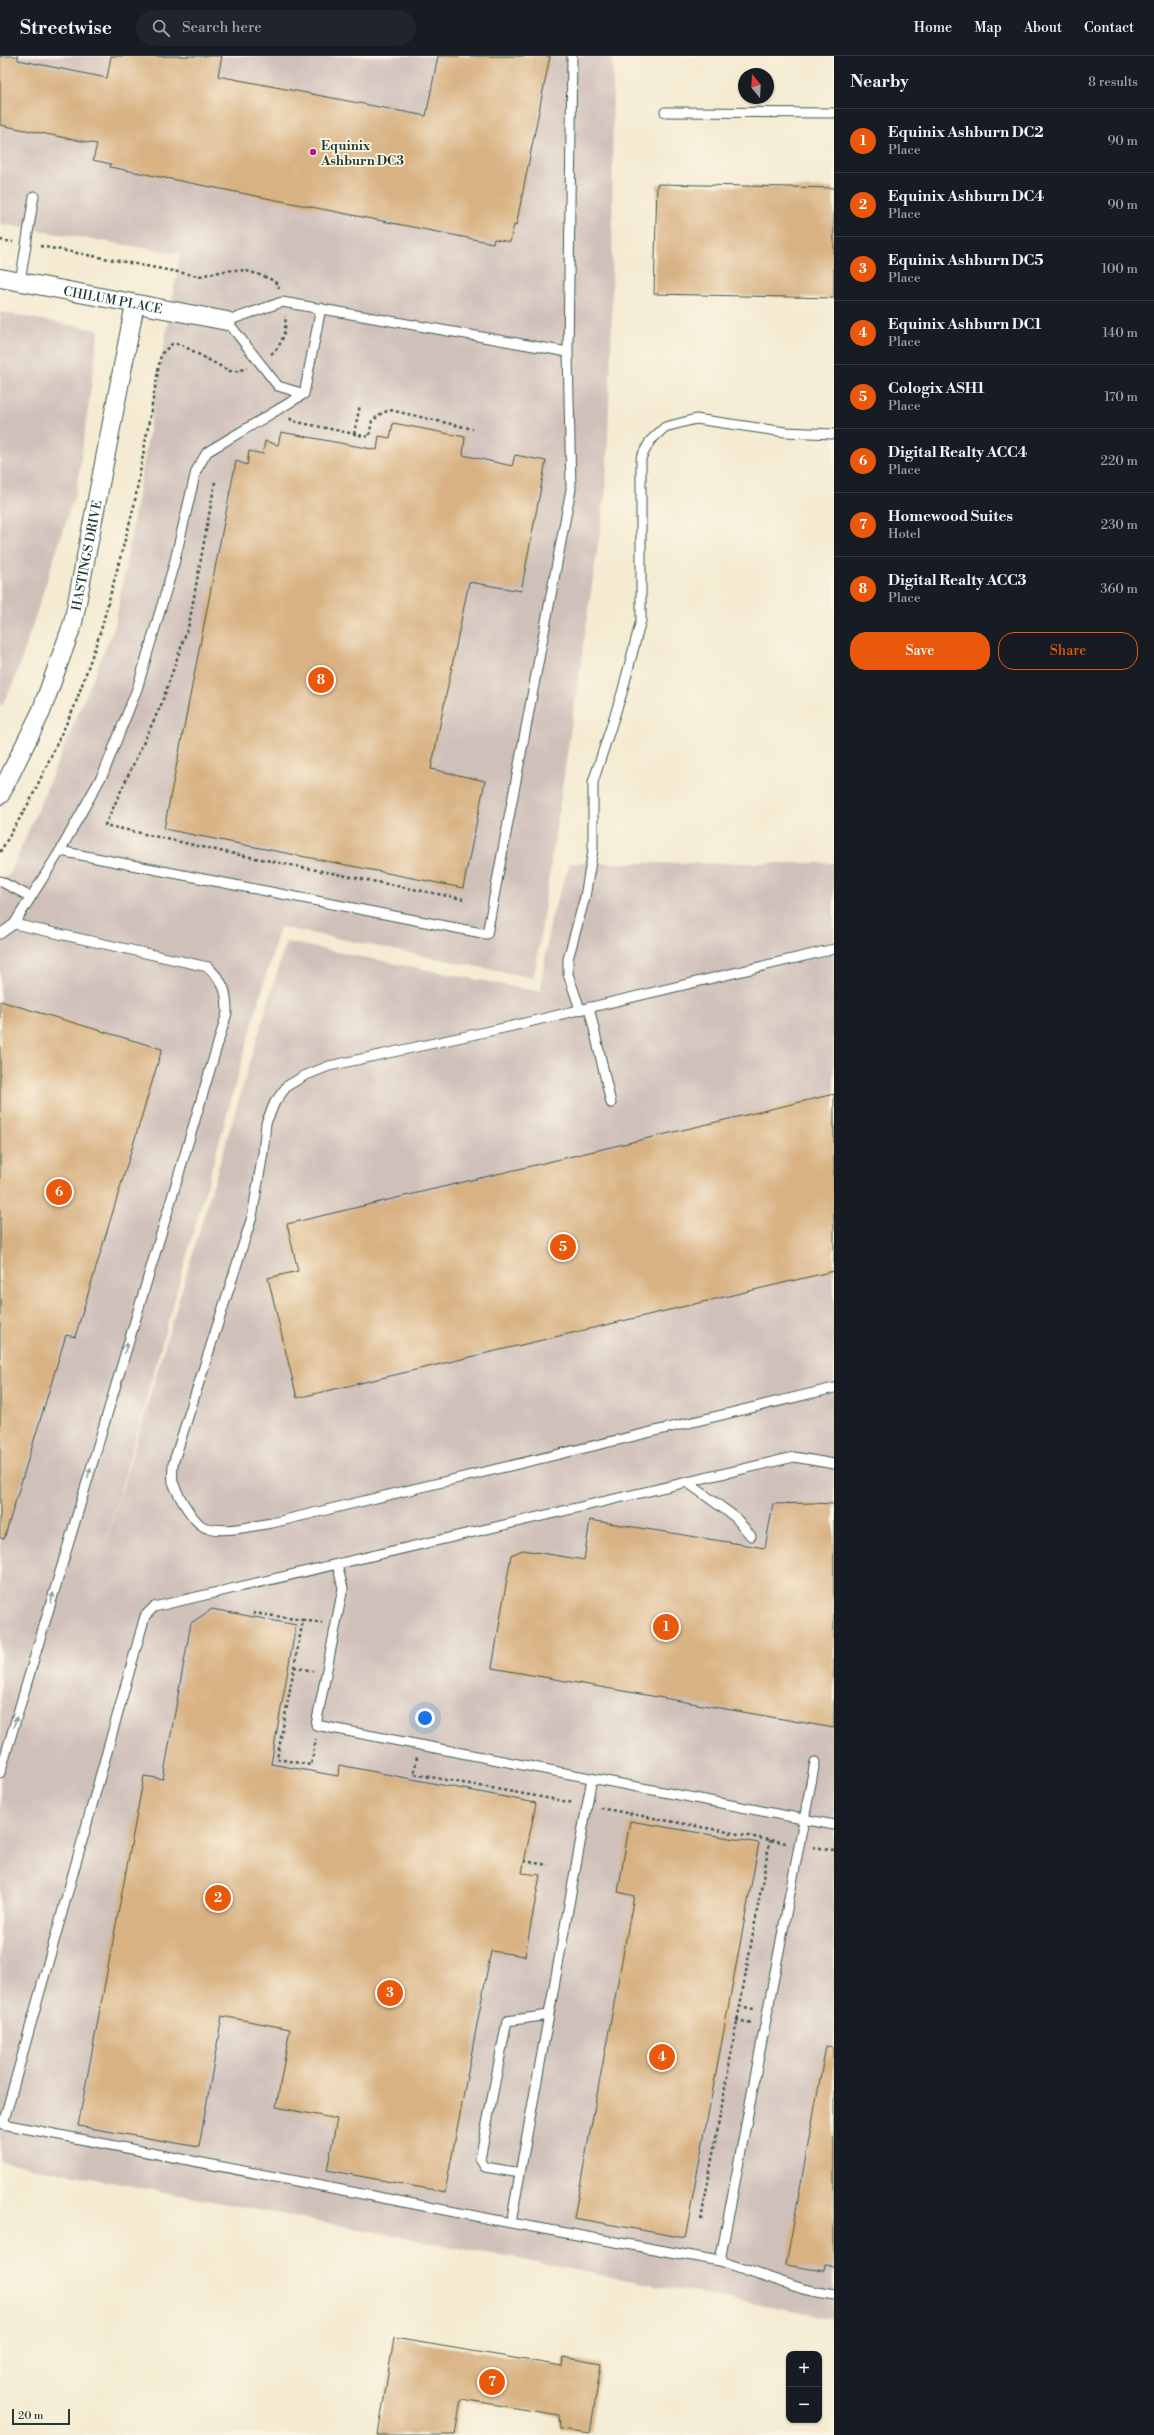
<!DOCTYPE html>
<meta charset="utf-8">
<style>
body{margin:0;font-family:"Libre Bodoni",serif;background:#20242c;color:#f1f3f6}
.controls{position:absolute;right:12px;bottom:12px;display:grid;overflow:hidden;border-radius:8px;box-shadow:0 1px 3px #0004}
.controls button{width:36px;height:36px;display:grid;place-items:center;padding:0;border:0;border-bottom:1px solid #363941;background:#171b24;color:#f1f3f6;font:20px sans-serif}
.compass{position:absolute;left:738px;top:12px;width:36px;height:36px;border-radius:50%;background:#171b24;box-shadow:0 1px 3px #0004;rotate:342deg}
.scale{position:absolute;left:12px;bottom:10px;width:58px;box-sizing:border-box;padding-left:4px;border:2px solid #1f3d34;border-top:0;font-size:11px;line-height:14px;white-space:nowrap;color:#1f3d34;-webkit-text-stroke:3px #fcf5e5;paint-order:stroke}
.you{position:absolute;left:425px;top:1662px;width:14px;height:14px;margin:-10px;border:3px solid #fff;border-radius:50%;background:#1a73e8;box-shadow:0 0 0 6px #1a73e833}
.badge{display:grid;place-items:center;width:26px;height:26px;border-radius:50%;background:#ea580c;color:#fff;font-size:13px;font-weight:700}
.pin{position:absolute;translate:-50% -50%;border:2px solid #fff;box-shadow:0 1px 4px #0006}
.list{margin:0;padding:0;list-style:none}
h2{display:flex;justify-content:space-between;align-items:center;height:52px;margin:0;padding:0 16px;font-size:17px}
h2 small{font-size:13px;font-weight:400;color:#9ea1a6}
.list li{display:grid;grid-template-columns:26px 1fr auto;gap:12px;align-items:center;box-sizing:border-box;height:64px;padding:0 16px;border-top:1px solid #363941}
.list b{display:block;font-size:15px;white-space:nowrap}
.list p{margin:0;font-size:13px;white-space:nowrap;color:#9ea1a6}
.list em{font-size:13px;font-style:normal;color:#9ea1a6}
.actions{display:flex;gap:8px;padding:12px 16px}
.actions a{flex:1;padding:9px 0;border:1px solid #ea580c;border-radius:16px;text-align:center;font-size:14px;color:#ea580c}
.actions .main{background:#ea580c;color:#fff}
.icon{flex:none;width:22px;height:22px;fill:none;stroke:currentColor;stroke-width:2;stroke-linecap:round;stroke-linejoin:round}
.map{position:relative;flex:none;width:834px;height:2379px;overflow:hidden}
header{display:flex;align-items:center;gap:24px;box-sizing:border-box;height:56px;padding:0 20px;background:#171b24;border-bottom:1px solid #363941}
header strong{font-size:19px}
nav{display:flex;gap:22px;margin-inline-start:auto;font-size:14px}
.search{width:280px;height:36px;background:#20242c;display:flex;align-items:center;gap:10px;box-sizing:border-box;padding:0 14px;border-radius:22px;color:#9ea1a6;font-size:15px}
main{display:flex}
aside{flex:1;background:#171b24}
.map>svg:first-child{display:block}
.industrial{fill:#cfc0ba}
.building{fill:#d8b283}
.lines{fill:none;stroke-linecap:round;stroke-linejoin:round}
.lane-casing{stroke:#3f574c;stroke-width:11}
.street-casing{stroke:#3f574c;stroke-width:20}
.path{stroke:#3f574c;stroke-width:2.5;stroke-dasharray:3 3;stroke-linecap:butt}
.lane{stroke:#fff;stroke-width:9}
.street{stroke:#fff;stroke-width:18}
.oneway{fill:#8f9e9a}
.poi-dot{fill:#b5179e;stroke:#fcf5e5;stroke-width:1.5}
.labels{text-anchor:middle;stroke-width:3.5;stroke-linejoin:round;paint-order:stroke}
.poi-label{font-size:13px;font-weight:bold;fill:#1f3d34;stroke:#fcf5e5;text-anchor:start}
.street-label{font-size:13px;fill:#1f3d34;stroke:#fcf5e5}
</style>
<header>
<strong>Streetwise</strong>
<div class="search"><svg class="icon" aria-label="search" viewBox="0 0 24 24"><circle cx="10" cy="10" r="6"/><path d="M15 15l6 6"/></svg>Search here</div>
<nav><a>Home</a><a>Map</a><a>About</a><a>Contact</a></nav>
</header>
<main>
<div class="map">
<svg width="834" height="2379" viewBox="0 0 834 2379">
<rect width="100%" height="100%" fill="#fcf5e5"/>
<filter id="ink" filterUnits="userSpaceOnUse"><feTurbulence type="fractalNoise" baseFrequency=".025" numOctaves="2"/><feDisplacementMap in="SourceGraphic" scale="8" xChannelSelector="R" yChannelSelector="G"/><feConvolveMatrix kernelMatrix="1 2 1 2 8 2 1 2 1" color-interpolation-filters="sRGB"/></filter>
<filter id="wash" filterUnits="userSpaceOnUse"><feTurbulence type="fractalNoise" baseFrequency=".012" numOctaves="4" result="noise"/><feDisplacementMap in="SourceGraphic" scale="16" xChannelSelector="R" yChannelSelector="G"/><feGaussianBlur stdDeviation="0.9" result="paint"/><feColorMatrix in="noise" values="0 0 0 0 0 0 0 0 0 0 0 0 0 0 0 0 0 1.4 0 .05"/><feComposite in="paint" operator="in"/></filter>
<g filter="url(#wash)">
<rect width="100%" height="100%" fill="#f4ebd2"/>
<path class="industrial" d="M 0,0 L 613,0 L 612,266 L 606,435 L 534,922 L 280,871 L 102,1499 L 286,886 L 540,936 L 551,863 L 570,807 L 834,807 L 834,2263 L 0,2105 L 0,827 L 11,816 L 115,570 L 180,198 L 0,168 Z
M 0,256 L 99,274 L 77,432 L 14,626 L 0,653 Z"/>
<g id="blocks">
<path class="building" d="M 0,0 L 18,0 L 18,4 L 107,22 L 111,0 L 222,0 L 218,20 L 426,60 L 438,0 L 550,0 L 516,170 L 514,169 L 510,186 L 494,183 L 493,187 L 110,111 L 111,108 L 93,104 L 97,88 L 0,69 Z
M 657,128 L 834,132 L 834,242 L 654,238 Z
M 393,367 L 465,381 L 463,399 L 512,410 L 515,399 L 546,405 L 521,535 L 469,526 L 431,713 L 485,725 L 463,832 L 164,773 L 236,405 L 247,409 L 249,395 L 263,398 L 265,385 L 278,389 L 281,376 L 377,394 L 379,380 L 390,382 Z
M 0,945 L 162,993 L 75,1281 L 66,1279 L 4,1483 L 0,1482 Z
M 834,1038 L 834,1215 L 297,1342 L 268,1222 L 298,1215 L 287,1168 Z
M 812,1447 L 834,1448 L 834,1672 L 492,1612 L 511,1499 L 523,1494 L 584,1504 L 590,1464 L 765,1492 L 773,1448 Z
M 212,1553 L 296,1569 L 271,1708 L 338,1720 L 339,1709 L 536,1747 L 522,1817 L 540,1819 L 525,1900 L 491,1895 L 445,2136 L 327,2114 L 337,2063 L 276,2051 L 290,1973 L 222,1960 L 199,2091 L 78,2070 L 144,1720 L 163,1723 L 191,1567 Z
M 630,1765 L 759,1787 L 685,2182 L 574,2162 L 634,1840 L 618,1836 Z
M 826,1990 L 834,1991 L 834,2210 L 824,2209 L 823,2215 L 786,2209 Z
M 394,2282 L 562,2310 L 563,2301 L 601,2308 L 590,2377 L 560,2373 L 559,2359 L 461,2343 L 455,2379 L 378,2379 Z"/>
</g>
</g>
<g filter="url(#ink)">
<use href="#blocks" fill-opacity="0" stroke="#3f574c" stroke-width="1"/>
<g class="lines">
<defs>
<path id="lane" d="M 665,56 L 834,57
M 20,226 L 34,140
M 304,338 L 278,330 L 227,265 L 282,246 L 568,296
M 60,795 L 487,878 L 571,433 L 568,296 L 572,0
M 0,825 L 31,841
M 0,878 L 14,868 L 60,795 L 104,716 L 137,633 L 174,508 L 196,415 L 207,396 L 304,338 L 321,252
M 834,893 L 508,971 L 329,1010 L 304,1020 L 287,1030 L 275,1046 L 266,1067 L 263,1097 L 252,1161 L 173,1408 C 173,1413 172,1421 173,1426 C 177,1438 195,1470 207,1472 C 228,1477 251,1470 272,1467 L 834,1332
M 589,951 L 611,1047
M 580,953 L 568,918 L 568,903 L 585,841 L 593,794 L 593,726 L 622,637 L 641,564 L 641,402 L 650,385 L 665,371 L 696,363 L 785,376 L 834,378
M 834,1408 L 794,1401 L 154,1551 L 145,1560 L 3,2068 L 511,2167 L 720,2205 L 803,2233 L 834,2239
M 687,1426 L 735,1461 L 751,1480
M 337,1508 L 343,1532 L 316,1669 L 834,1769
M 0,1717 L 227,957 C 227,934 224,927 208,911 L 14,868
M 520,2117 L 485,2111 L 480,2103 L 507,1965 L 549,1959
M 511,2167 L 592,1722
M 720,2205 L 815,1706"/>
<g id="street">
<path id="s1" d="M 0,222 L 227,265"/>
<path id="s2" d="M 0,739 L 41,656 L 73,567 L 135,248"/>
</g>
</defs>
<use href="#lane" class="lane-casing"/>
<use href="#street" class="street-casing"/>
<path class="path" d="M 0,184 L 13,186
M 40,190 L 199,220 C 229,215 236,209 265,221 C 271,223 277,226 279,232
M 271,298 C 282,291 287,273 285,260
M 290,362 L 292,365 L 369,381 L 372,365 L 382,357 L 390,354 L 473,373
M 354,378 L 360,349
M 215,426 L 189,568 L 161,649 L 105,769 L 220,795 L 463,843
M 0,796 L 30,745 L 75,649 L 101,574 L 134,450 L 161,298 L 172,288 L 180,288 L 229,315 L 238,315 L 247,312
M 253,1557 L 303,1564 L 277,1703 L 311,1709 L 316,1683
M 303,1564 L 322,1567
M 294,1611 L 313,1615
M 417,1701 L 414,1718 L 574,1747
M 600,1752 L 786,1787
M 813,1791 L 834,1794
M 524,1805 L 548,1809
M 739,1950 L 754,1953
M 736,1964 L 752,1967
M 701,2164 L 770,1784"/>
<use href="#lane" class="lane"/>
<use href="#street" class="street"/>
</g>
<defs><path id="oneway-solid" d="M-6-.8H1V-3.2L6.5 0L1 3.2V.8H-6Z"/></defs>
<g class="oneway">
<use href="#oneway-solid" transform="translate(126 1292) rotate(-74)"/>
<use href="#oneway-solid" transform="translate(89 1417) rotate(-74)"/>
<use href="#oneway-solid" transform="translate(52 1542) rotate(-74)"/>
<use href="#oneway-solid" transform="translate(15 1666) rotate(-74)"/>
</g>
</g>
<circle class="poi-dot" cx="313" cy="96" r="4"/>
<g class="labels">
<g class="poi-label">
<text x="321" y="94">Equinix<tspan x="321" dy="15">Ashburn DC3</tspan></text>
</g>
<g class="street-label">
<text dy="5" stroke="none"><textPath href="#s1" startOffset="115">CHILUM PLACE</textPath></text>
<text dy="5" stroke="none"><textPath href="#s2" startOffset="256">HASTINGS DRIVE</textPath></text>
</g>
</g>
</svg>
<div class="controls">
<button>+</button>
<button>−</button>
</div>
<svg class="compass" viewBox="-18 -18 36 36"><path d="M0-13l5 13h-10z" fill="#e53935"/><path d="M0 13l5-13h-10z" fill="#9ea1a6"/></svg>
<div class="scale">20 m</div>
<div class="you"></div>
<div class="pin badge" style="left:666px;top:1571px">1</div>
<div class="pin badge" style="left:218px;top:1842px">2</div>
<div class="pin badge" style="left:390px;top:1937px">3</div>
<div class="pin badge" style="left:662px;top:2001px">4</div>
<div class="pin badge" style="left:563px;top:1191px">5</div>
<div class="pin badge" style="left:59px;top:1136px">6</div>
<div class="pin badge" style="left:492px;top:2326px">7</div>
<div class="pin badge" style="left:321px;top:624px">8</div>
</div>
<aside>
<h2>Nearby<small>8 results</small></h2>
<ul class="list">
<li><span class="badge">1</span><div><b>Equinix Ashburn DC2</b><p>Place</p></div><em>90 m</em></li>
<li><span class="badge">2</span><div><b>Equinix Ashburn DC4</b><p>Place</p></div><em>90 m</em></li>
<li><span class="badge">3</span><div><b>Equinix Ashburn DC5</b><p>Place</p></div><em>100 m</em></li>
<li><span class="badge">4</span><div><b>Equinix Ashburn DC1</b><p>Place</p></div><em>140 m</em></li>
<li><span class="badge">5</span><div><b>Cologix ASH1</b><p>Place</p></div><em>170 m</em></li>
<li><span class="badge">6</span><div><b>Digital Realty ACC4</b><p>Place</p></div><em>220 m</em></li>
<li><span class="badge">7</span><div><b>Homewood Suites</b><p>Hotel</p></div><em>230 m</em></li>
<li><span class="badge">8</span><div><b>Digital Realty ACC3</b><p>Place</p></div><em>360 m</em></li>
</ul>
<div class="actions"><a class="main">Save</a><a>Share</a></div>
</aside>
</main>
